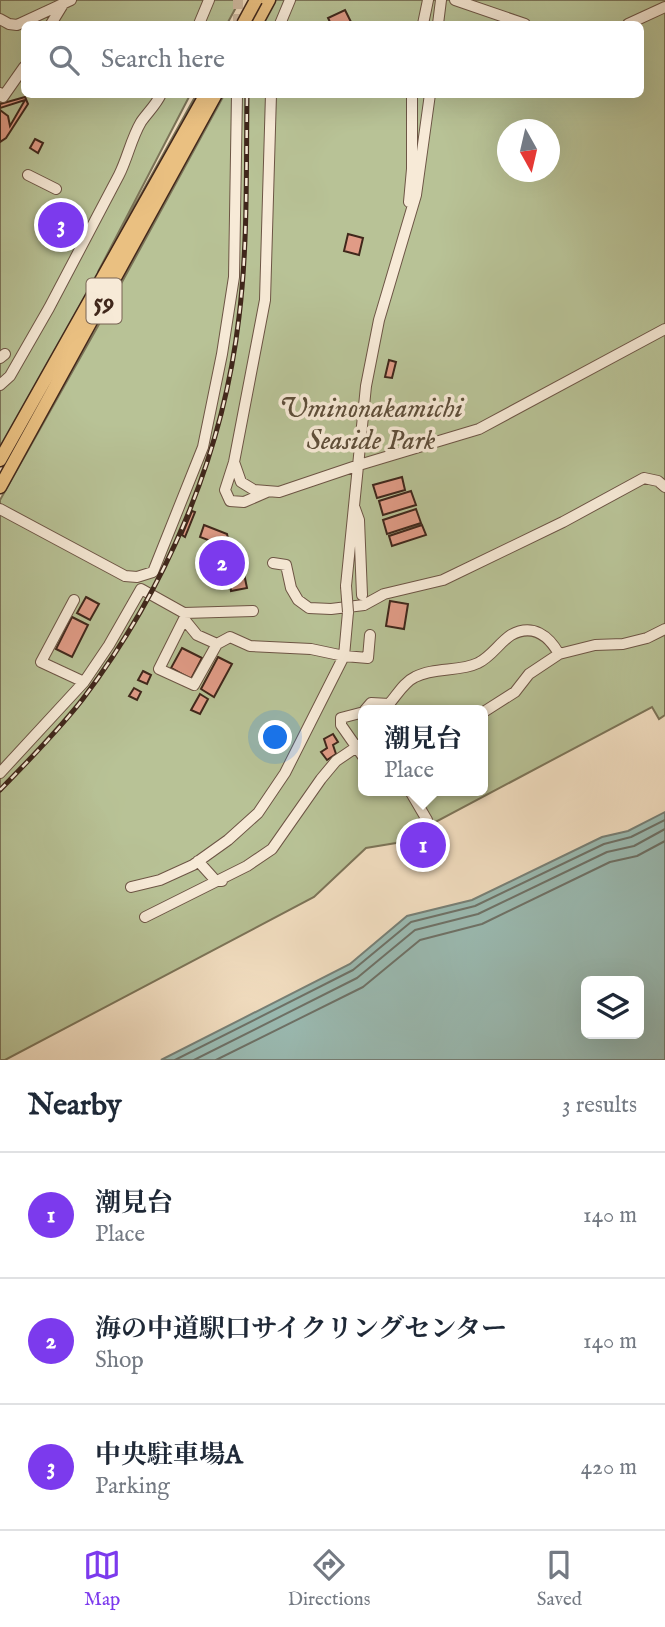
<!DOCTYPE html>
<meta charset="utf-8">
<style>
body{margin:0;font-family:"IM FELL English","Noto Serif JP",serif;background:#f6f6f7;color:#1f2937}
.controls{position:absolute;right:21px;bottom:21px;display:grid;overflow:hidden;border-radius:10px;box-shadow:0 7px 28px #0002}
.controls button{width:63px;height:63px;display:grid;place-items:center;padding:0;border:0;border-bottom:2px solid #e0e1e3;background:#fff;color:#1f2937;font:35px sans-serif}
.compass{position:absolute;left:497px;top:119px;width:63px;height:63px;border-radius:50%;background:#fff;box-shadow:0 7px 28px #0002;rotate:172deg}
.you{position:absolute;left:276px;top:738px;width:24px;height:24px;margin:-18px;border:5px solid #fff;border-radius:50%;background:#1a73e8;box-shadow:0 0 0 10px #1a73e833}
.badge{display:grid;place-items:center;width:46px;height:46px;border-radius:50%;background:#7c3aed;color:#fff;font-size:23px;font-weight:700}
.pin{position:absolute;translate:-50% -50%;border:4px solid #fff;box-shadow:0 2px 7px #0006}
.popup{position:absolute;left:358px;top:705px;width:130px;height:91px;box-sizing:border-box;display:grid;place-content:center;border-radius:10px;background:#fff;filter:drop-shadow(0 2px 5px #0005);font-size:23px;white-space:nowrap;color:#747a83}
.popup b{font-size:26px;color:#1f2937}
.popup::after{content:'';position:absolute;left:50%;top:100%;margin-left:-14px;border:14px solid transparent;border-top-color:#fff}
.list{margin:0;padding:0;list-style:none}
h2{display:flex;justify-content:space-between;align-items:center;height:91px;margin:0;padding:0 28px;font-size:30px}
h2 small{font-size:23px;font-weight:400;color:#747a83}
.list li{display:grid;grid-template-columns:46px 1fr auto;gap:21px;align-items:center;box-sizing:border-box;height:126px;padding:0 28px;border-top:2px solid #e0e1e3}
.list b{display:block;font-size:26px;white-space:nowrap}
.list p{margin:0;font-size:23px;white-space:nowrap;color:#747a83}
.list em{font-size:23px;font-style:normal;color:#747a83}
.icon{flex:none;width:38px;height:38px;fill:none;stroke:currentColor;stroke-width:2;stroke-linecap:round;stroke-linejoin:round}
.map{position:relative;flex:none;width:665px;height:1060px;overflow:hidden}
.search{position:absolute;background:#fff;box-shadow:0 7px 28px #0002;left:21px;right:21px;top:21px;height:77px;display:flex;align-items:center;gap:18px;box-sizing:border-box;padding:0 24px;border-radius:10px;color:#747a83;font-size:26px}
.sheet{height:469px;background:#fff}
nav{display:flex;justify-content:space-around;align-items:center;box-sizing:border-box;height:98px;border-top:2px solid #e0e1e3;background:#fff;font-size:19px;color:#747a83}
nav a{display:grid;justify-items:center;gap:4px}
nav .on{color:#7c3aed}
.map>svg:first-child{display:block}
.green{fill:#b8c296;stroke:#7c7458;stroke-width:2;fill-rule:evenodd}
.water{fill:#9bbcb4;stroke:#778077;stroke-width:2;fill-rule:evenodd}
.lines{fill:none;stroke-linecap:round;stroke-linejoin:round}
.shore{stroke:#6e7268;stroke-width:2}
.building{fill:#e09b86;stroke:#40271b;stroke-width:2}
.minor-tunnel{stroke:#cfbaa1;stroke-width:10;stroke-dasharray:10 5;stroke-linecap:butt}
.minor-casing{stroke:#6d5545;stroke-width:12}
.major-casing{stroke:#40271b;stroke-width:15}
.minor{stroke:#f7ead7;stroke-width:10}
.major{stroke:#eac081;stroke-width:12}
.rail-casing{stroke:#40271b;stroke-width:5}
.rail{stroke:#f7ead7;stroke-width:2.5;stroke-dasharray:8;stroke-linecap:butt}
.minor-bridge-casing{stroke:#6d5545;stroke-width:12;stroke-linecap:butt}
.major-bridge-casing{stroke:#40271b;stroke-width:15;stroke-linecap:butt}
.minor-bridge{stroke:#f7ead7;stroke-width:10}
.major-bridge{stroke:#eac081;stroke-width:12}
.labels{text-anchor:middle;stroke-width:7;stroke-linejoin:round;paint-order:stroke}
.shield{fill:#f7ead7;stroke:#776253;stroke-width:2}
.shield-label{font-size:26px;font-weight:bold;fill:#40271b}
.park-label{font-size:28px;font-style:italic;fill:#5e4e3a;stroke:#f7ead7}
</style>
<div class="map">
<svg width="665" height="1060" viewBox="0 0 665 1060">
<rect width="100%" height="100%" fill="#f3dfc2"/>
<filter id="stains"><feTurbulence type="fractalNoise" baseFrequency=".00286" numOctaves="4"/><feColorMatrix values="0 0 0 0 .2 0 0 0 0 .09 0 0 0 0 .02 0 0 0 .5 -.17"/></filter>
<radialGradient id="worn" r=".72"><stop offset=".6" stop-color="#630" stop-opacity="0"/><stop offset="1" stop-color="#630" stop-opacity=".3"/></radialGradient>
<path class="green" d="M 0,0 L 240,0 L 227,24 L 24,24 L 24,94 L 190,95 L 98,272 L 196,95 L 200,95 L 0,456 Z
M 275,0 L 665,0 L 665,715 L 659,719 L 652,707 L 396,843 L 366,848 L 314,897 L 5,1060 L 0,1060 L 0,500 L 98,326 L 224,95 L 640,94 L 640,24 L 262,24 ZM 508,130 L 550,130 L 550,172 L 508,172 ZM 364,710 L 482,710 L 482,791 L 364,791 Z"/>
<path class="water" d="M 665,812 L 665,1060 L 161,1060 L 350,964 L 407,916 L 472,900 L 602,837 L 628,831 ZM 586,981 L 639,981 L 639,1034 L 586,1034 Z"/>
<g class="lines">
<path class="shore" d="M 175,1060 L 353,970 L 411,922 L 475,906 L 604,844 L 631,837 L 665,820
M 194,1060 L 357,978 L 415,930 L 478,914 L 607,852 L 634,846 L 665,829
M 216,1060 L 363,987 L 420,940 L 482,924 L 610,862 L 637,856 L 665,841"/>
</g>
<path class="building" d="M 345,10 L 352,24 L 331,24 L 328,18 Z
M 25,97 L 28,104 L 6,138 L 0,142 L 0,110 L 8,116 L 10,126 L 25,100 L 0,108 L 0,104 Z
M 35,139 L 43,143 L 38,153 L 30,148 Z
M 348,234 L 363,238 L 359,255 L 344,251 Z
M 389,360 L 396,362 L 392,378 L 385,377 Z
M 402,477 L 405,490 L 377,498 L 373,485 Z
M 411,491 L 416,505 L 383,515 L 379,501 Z
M 416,509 L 421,523 L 387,534 L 383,520 Z
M 192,511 L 195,512 L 185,537 L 182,535 Z
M 204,525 L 227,534 L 234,565 L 242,564 L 247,588 L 231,591 L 228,573 L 222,574 L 216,543 L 200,537 Z
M 422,525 L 426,535 L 392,546 L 389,536 Z
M 86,597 L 99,604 L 90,620 L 77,613 Z
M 390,601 L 408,604 L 404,629 L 386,626 Z
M 72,617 L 88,625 L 72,657 L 56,649 Z
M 182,648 L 202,658 L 191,679 L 171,668 Z
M 218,657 L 232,664 L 214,697 L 201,689 Z
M 143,671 L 151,675 L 147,684 L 138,680 Z
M 134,688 L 141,692 L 137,700 L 129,696 Z
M 200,694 L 208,699 L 200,714 L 191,710 Z
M 333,734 L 338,742 L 333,745 L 336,754 L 327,760 L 321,752 L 327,748 L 324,739 Z"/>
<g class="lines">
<path class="minor-tunnel" d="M 238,24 L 238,0"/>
<defs>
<path id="minor" d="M 455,0 L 525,24
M 0,19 L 9,24 L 17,25 L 71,0
M 51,24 L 62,6
M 199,24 L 209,0
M 280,24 L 290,0
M 423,24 L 428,0
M 438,24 L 441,0
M 628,24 L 665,7
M 0,93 L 3,97 L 24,67
M 28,175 L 56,189
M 409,202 L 412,169 L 412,94
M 0,358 L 5,354
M 0,385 L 10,376 L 49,308 L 119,175 C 128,157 131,139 141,122 C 148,112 156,105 161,94
M 234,462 L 241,482 L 254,490 L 279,492 L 359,465 L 479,429 L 665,329
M 267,492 L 244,502 L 230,501 L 225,490 L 234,462 L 265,300 L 271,94
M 354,506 L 359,520 L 362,595
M 0,509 L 125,576 L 137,577 L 153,572 L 203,447 L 222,354 L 234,277 L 237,94
M 273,563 L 286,565 L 291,588 L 298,600 L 309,608 L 331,609 L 364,605 L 384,594 L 443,580 L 563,522 L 644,478 L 658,481 L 665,487
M 346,586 L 366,386 L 379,320 L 416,195 L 430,94
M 74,600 L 41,662 L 84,682
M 217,644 L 197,635 L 184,619 L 159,669 L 194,685 L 217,644 L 230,637 L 250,646 L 311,649 L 344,656 L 368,658 L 370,635
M 365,710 L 371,703 L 389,704 C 397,695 404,682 415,677 C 434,667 460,672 478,663 C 491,657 499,643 511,635 C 533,623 549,636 559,654
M 364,712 L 341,718 L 341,725 L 364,758
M 482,713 L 515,692 L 529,674 L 559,654 L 595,645 L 623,644 L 647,638 L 665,629
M 0,773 L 84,682 L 109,645 L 141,589 L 184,613 L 253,611
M 410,791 L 427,820 L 417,826 L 429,848 L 421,853 L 414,841 L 423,836
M 198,861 L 216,881 L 222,881
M 131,887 L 160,880 L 193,865 L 228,840 L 258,813 L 285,773 L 344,656 L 348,612
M 145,917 L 247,866 L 272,849 L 321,779 L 336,761 L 364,742"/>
<path id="major" d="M 256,24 L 269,0
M 0,460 L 206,94
M 0,487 L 216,94"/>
</defs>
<use href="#minor" class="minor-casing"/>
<use href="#major" class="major-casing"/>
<use href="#minor" class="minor"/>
<use href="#major" class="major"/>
<defs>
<path id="rail" d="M 0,790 C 28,761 57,732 82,700 C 166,589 223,456 239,317 C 248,243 246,169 247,94"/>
</defs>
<use href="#rail" class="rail-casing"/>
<use href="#rail" class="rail"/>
<defs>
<path id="minor-bridge" d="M 346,586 L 348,612"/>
<path id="major-bridge" d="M 243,24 L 256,0"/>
</defs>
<use href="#minor-bridge" class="minor-bridge-casing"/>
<use href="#major-bridge" class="major-bridge-casing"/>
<use href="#minor-bridge" class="minor-bridge"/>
<use href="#major-bridge" class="major-bridge"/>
</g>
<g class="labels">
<rect class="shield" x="86.5" y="278.5" width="35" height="45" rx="5"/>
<g class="shield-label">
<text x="104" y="310">59</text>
</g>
<g class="park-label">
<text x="371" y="417">Uminonakamichi<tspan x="371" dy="32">Seaside Park</tspan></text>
</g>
</g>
<rect width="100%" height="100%" filter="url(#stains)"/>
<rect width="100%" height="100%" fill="url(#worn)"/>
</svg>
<div class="controls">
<button><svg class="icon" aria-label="layers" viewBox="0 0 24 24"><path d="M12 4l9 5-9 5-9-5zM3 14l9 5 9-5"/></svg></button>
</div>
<svg class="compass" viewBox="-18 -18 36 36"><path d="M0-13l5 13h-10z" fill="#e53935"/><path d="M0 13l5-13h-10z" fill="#747a83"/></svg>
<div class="you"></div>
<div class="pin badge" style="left:423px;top:845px">1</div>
<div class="popup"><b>潮見台</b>Place</div>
<div class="pin badge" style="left:222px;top:563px">2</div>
<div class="pin badge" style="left:61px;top:225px">3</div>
<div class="search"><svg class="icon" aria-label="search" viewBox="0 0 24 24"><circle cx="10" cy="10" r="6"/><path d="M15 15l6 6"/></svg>Search here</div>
</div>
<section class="sheet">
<h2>Nearby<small>3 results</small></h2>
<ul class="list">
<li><span class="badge">1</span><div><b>潮見台</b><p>Place</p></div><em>140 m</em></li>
<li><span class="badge">2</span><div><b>海の中道駅口サイクリングセンター</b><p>Shop</p></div><em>140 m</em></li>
<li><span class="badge">3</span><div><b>中央駐車場A</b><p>Parking</p></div><em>420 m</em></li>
</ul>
</section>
<nav>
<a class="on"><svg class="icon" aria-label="map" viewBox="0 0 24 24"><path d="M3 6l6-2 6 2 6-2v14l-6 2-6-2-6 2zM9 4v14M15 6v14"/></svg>Map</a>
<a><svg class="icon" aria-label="directions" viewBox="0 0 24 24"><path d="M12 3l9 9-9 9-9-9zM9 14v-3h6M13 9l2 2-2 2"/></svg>Directions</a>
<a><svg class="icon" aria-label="saved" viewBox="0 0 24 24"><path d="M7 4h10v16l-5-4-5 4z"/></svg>Saved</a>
</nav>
